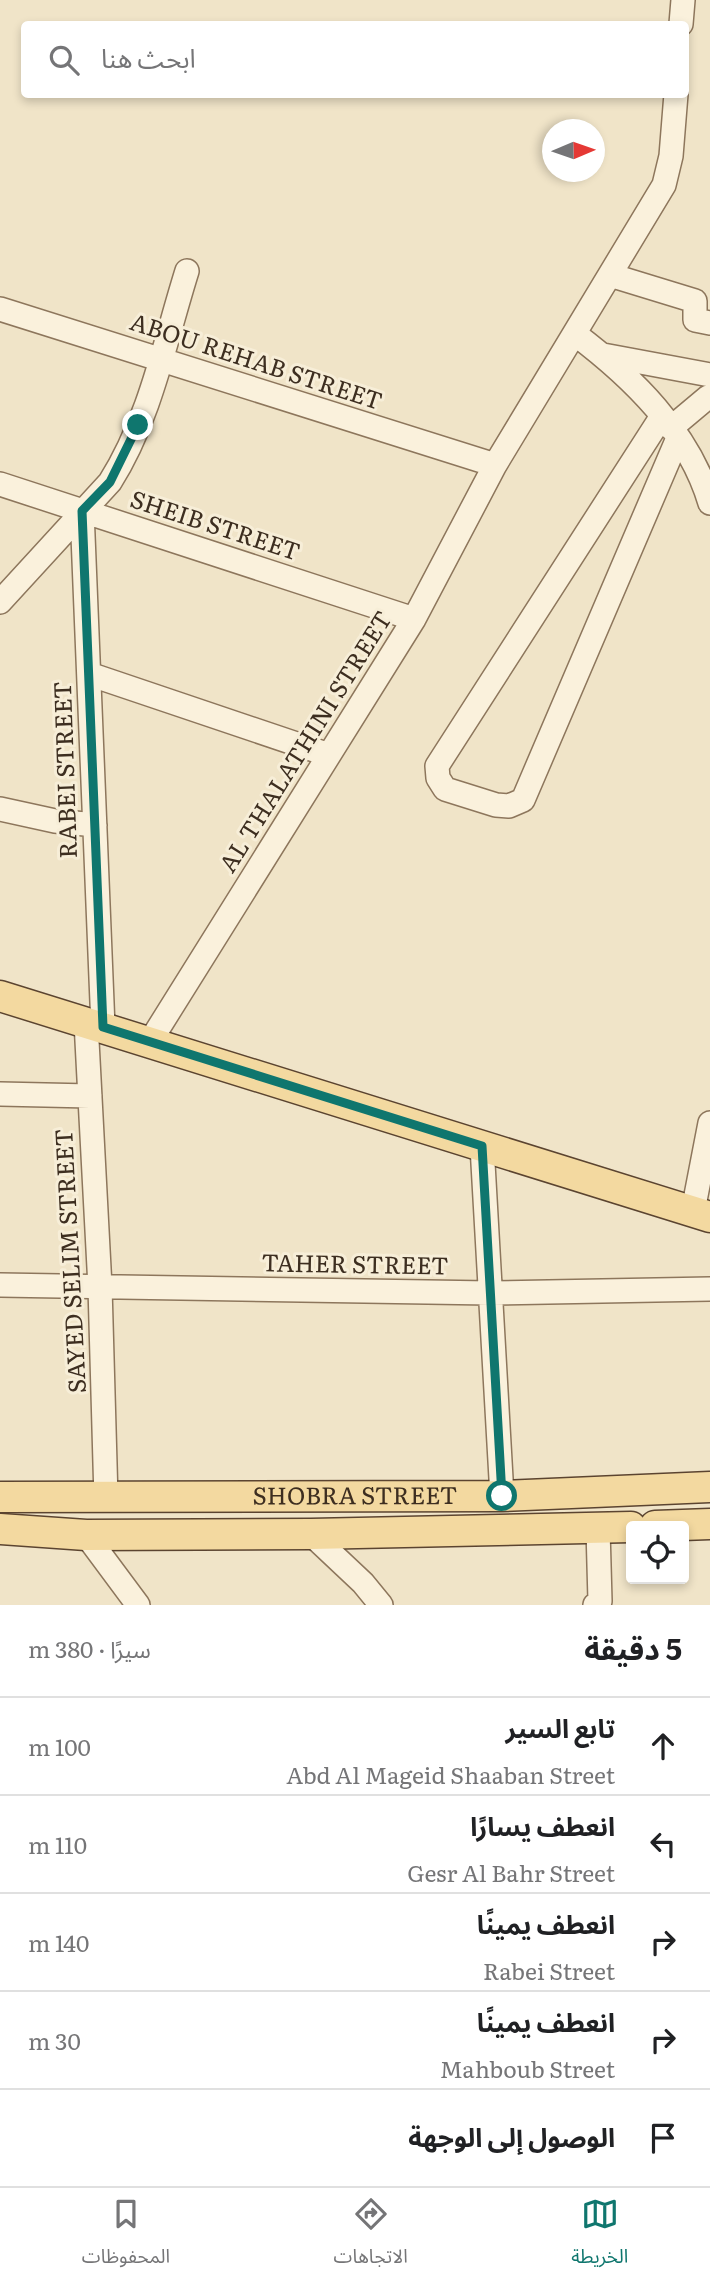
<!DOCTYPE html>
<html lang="ar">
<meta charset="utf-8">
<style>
body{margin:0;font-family:Literata,"Noto Sans Arabic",serif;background:#f6f6f6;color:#202124;direction:rtl}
.controls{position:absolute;right:21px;bottom:21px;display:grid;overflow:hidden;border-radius:7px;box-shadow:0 4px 10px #0003}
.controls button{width:63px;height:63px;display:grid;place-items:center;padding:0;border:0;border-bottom:2px solid #e0e0e0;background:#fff;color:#202124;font:35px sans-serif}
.compass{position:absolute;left:542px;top:119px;width:63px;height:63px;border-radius:50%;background:#fff;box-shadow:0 4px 10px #0003;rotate:88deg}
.stop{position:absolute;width:21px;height:21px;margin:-16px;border:5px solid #0f766e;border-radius:50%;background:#fff}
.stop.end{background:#0f766e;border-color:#fff;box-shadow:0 2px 7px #0008}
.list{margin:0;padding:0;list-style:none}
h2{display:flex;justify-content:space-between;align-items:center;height:91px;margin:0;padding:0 28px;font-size:30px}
h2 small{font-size:23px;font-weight:400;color:#757577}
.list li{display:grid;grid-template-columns:46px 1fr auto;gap:21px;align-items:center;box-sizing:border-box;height:98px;padding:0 28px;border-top:2px solid #e0e0e0}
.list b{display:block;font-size:26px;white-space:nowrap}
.list p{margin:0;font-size:23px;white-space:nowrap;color:#757577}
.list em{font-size:23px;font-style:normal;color:#757577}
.icon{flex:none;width:38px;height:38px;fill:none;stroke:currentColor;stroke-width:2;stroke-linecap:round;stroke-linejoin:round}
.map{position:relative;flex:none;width:710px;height:1605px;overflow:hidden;direction:ltr}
.search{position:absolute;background:#fff;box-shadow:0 4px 10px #0003;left:21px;right:21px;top:21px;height:77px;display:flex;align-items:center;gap:18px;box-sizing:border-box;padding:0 24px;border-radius:7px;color:#757577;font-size:26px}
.sheet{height:581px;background:#fff}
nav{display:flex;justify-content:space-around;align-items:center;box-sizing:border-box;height:98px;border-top:2px solid #e0e0e0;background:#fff;font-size:19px;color:#757577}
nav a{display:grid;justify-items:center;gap:4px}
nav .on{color:#0f766e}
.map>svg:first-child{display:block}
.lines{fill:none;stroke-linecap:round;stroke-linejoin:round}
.minor-casing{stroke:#8d765c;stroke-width:26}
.major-casing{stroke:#5b4430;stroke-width:33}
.minor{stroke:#faf1dc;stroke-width:23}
.major{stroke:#f3d9a0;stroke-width:30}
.route{stroke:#0f766e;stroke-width:9}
.labels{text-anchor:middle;stroke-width:6;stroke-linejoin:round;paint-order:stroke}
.street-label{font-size:24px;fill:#3d2e20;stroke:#f7eed8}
</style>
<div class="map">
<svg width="710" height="1605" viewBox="0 0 710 1605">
<rect width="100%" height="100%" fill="#f0e4c8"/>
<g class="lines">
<defs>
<path id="minor" d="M 681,24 L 683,0
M 610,275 L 695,301 L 695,320 L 710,323
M 0,309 L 495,465
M 575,334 C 632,377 689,432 710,503
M 603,355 L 710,375
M 662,416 L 437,766 L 438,778 L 445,789 L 496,805 L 509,806 L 523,800 L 678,438
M 671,428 L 708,397
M 0,484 L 414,619
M 82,511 L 103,1027
M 0,602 L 110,482 C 150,419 165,341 187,271
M 89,674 L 329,755
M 0,809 L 55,821 L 95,825
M 86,1022 L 100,1287 L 106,1499
M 151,1040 L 414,619 L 495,465 L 664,185 L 671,156 L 676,94
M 0,1094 L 90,1096
M 482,1146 L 502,1496
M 693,1211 L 710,1123
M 0,1285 L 490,1293 L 710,1289
M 311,1534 L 363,1583 L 381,1605
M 86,1535 L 138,1605
M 595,1605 L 600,1601 L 598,1529"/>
<g id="major">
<path d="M 0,996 L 710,1217"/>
<path id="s1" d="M 0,1497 L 502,1496 L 710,1487"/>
<path d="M 655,1526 L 710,1524"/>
<path d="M 0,1529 L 86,1535 L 311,1534 L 631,1527"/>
</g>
</defs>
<use href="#minor" class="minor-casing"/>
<use href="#major" class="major-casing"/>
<use href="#minor" class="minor"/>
<use href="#major" class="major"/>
</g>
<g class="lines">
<path class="route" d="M 138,425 L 110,482 L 82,511 L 103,1027 L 482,1146 L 502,1496"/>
</g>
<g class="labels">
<g class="street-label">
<text transform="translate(256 362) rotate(18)" y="8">ABOU REHAB STREET</text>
<text transform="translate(215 526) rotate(18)" y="8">SHEIB STREET</text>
<text transform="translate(306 742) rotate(-58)" y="8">AL THALATHINI STREET</text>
<text transform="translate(66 770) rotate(-92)" y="8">RABEI STREET</text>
<text transform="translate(71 1261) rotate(-93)" y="8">SAYED SELIM STREET</text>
<text transform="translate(355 1265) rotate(1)" y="8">TAHER STREET</text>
<text dy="8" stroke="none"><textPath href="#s1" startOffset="355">SHOBRA STREET</textPath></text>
</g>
</g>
</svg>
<div class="controls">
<button><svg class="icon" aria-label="locate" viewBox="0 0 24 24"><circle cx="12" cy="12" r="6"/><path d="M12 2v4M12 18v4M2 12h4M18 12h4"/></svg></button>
</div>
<svg class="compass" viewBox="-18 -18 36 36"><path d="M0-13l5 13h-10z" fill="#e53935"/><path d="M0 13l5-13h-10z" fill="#757577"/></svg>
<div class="stop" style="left:502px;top:1496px"></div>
<div class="stop end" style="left:138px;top:425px"></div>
<div class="search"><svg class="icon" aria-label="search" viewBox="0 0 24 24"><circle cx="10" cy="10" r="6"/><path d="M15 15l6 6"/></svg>ابحث هنا</div>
</div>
<section class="sheet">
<h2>5 دقيقة<small>سيرًا · 380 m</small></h2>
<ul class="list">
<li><svg class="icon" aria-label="ahead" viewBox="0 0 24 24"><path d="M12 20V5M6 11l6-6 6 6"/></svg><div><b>تابع السير</b><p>Abd Al Mageid Shaaban Street</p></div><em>100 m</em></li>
<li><svg class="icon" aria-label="left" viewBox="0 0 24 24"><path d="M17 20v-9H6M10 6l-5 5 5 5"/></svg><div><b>انعطف يسارًا</b><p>Gesr Al Bahr Street</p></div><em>110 m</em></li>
<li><svg class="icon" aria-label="right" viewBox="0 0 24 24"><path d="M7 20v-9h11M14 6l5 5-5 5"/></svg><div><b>انعطف يمينًا</b><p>Rabei Street</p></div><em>140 m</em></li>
<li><svg class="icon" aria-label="right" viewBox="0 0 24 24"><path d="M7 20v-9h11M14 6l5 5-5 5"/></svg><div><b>انعطف يمينًا</b><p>Mahboub Street</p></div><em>30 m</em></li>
<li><svg class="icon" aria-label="arrive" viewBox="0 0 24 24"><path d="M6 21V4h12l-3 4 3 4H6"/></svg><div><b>الوصول إلى الوجهة</b></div></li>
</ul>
</section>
<nav>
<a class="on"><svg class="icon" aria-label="map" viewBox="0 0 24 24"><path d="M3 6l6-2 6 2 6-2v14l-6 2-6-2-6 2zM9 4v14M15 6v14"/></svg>الخريطة</a>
<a><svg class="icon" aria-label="directions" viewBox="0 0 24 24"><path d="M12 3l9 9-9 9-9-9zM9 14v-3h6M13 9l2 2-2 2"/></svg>الاتجاهات</a>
<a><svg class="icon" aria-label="saved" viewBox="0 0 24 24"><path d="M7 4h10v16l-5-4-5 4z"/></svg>المحفوظات</a>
</nav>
